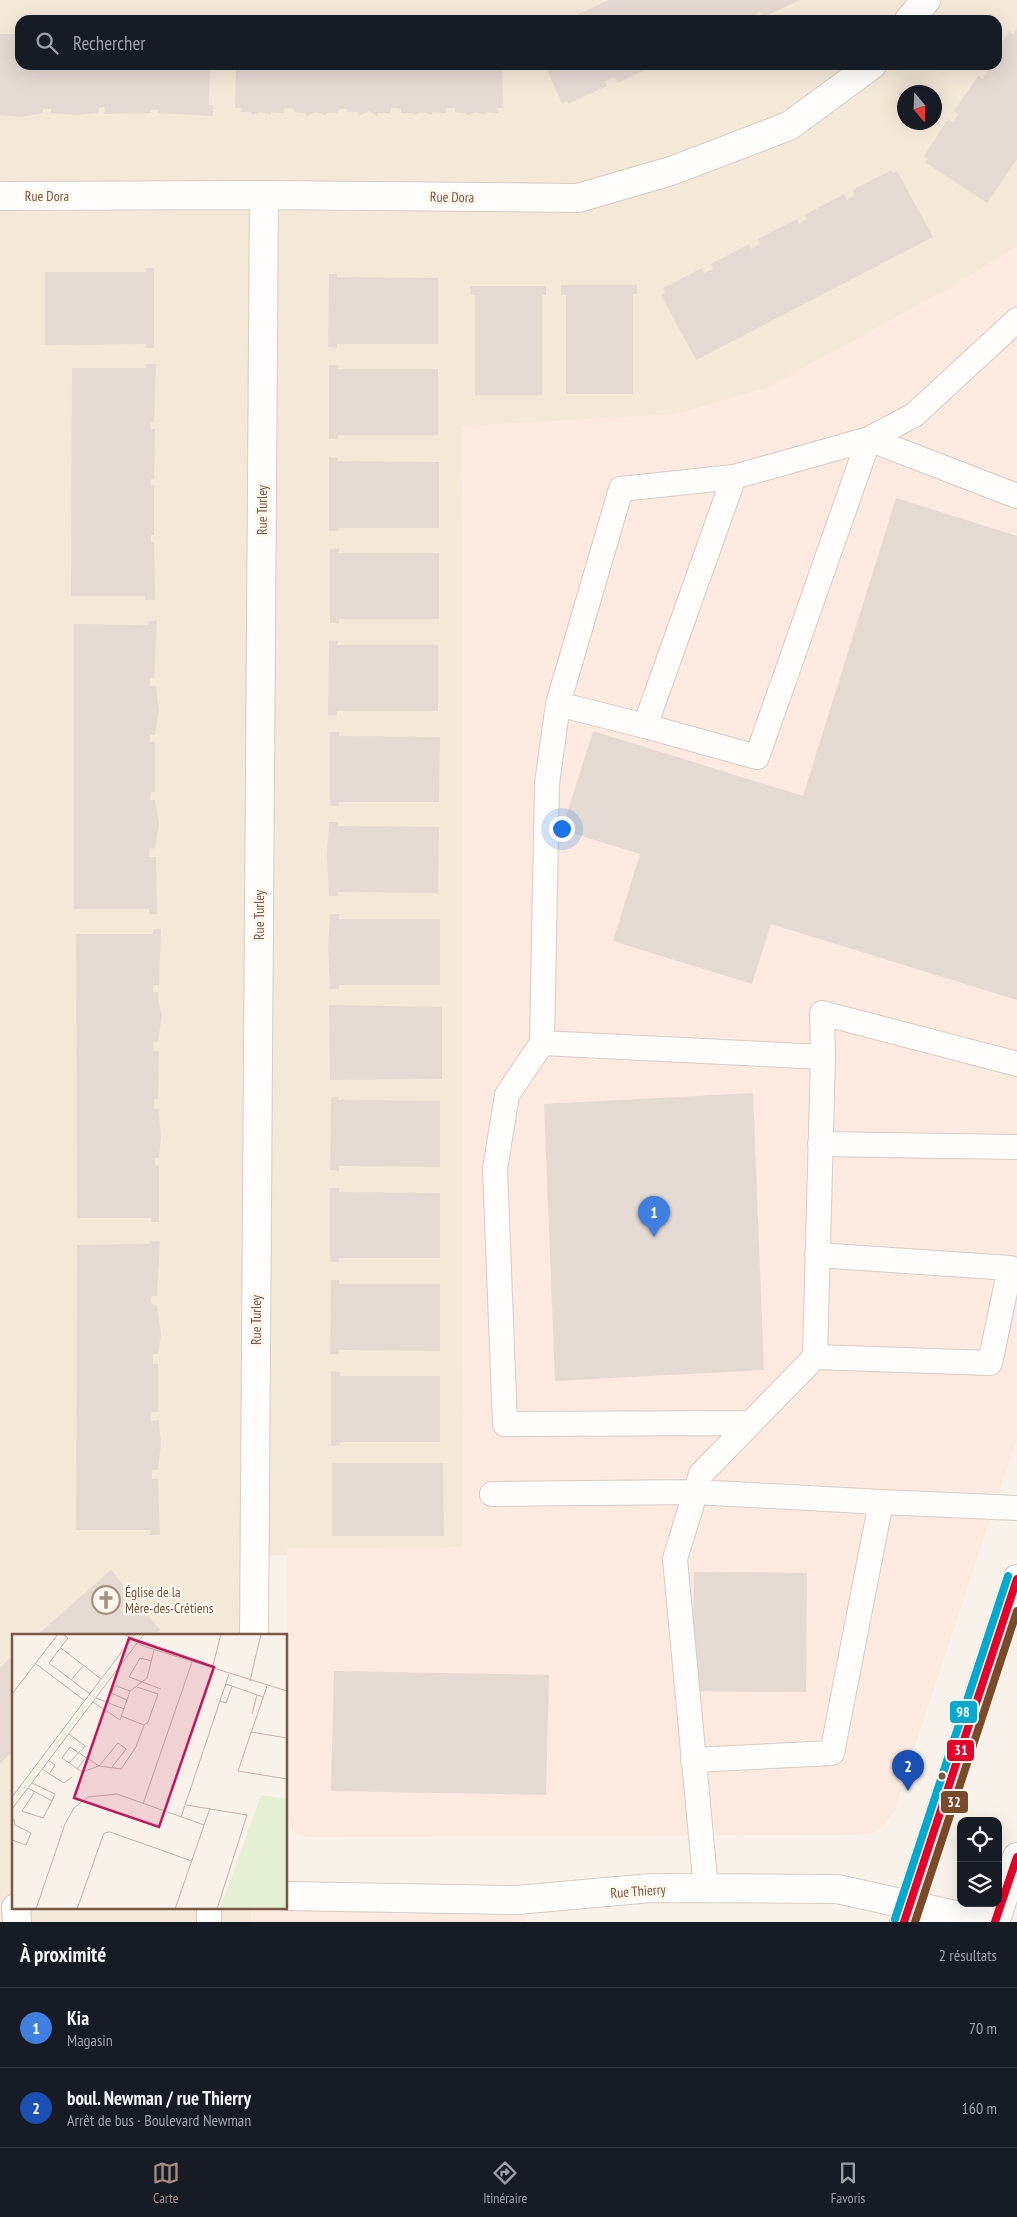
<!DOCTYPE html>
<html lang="fr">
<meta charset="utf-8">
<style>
body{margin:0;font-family:"PT Sans Narrow",sans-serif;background:#242831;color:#f1f3f6}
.controls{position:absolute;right:15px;bottom:15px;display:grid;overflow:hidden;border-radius:10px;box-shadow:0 5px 20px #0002}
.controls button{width:45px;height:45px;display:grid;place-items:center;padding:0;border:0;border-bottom:1px solid #363941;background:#171b24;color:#f1f3f6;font:25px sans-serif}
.compass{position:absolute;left:897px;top:85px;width:45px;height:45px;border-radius:50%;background:#171b24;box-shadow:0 5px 20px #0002;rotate:161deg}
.you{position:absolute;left:561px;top:828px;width:18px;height:18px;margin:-12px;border:4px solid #fff;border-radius:50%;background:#1a73e8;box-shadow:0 0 0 8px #1a73e833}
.badge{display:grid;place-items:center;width:32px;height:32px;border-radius:50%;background:#a58d80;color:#fff;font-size:16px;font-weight:700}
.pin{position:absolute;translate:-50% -41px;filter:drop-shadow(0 1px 2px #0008)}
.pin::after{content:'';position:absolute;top:26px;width:18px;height:15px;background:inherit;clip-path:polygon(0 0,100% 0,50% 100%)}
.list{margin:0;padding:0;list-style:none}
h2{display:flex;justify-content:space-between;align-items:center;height:65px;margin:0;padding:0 20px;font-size:21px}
h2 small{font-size:16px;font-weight:400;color:#9ea1a6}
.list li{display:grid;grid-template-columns:32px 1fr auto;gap:15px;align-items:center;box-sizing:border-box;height:80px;padding:0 20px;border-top:1px solid #363941}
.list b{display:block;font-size:19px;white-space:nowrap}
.list p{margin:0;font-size:16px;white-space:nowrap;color:#9ea1a6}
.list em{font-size:16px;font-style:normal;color:#9ea1a6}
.icon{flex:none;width:28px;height:28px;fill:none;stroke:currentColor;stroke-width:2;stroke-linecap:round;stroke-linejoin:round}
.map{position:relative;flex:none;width:1017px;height:1922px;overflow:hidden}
.search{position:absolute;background:#171b24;box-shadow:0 5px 20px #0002;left:15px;right:15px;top:15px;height:55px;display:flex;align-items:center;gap:12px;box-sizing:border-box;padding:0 18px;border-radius:15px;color:#9ea1a6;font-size:19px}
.sheet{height:225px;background:#171b24}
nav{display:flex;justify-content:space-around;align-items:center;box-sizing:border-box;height:70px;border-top:1px solid #363941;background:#171b24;font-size:14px;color:#9ea1a6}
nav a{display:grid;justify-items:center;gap:2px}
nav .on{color:#a58d80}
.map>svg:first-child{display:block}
.residential{fill:#f4e8d9;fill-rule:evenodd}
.commercial{fill:#fce9e0}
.building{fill:#e5dad1}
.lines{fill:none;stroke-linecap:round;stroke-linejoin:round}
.service-casing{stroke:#d6cdc6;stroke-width:26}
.minor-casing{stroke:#d6cdc6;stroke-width:30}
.secondary-casing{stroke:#d7cdc6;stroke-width:30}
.service{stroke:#fefdfc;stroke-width:24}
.minor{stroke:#fefdfc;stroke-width:28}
.secondary{stroke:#fefdfc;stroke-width:28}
.bus-1-casing{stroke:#fff7ec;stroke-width:11}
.bus-2-casing{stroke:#fff7ec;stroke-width:11}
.bus-3-casing{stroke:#fff7ec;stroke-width:11}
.bus-1{stroke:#e4002b;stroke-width:8}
.bus-2{stroke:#7a4b2a;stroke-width:8}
.bus-3{stroke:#00a9ce;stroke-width:8}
.bus-dot{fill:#795747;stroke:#fff7ec;stroke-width:2}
.labels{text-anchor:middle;stroke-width:5;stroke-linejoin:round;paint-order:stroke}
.street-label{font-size:14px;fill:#795747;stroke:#fff7ec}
.poi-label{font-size:14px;fill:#795747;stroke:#fff7ec;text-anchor:start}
.inset-road{fill:none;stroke:#c5b4a9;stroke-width:1}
.view{fill:#c2185b;fill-opacity:0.15;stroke:#c2185b;stroke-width:2.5}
.inset-edge{fill:none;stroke:#795747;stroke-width:2.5}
.line-badge{stroke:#fff7ec;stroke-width:2}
.badge-label{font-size:14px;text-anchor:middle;font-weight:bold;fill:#fff}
</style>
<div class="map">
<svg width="1017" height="1922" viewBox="0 0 1017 1922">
<rect width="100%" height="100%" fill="#f8f2ea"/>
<path class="residential" d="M 0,0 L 1017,0 L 1017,259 L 480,1551 L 254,1556 L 254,1636 L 14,1636 L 14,1908 L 251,1908 L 251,1922 L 0,1922 ZM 20,20 L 997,20 L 997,65 L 20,65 ZM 904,92 L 934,92 L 934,122 L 904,122 Z"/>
<path class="commercial" d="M 1017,246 L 1017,1438 L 911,1758 L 901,1755 L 893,1778 L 903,1782 L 896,1809 L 882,1828 L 870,1834 L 848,1835 L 308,1837 L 296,1833 L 290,1827 L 288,1816 L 287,1548 L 463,1547 L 462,426 L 675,414 L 766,388 L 956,284 Z
M 517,1900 L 527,1922 L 251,1922 L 251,1908 Z"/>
<path class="building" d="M 609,0 L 800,0 L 763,17 L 761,12 L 752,16 L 754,20 L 565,20 Z
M 1017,28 L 1017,159 L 987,203 L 925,162 L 928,159 L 924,156 L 948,119 L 953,122 L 956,118 L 958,114 L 954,111 L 978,76 L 983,79 L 988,70 L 984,67 L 986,65 L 997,65 L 997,49 L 1009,32 L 1013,34 Z
M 0,34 L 20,34 L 20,65 L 210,65 L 209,105 L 213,105 L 213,116 L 158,113 L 158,109 L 151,110 L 150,113 L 104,114 L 105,107 L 99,108 L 98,113 L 77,115 L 51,113 L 51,109 L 43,109 L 43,113 L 20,117 L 0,115 Z
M 236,65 L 502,65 L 503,108 L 497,108 L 498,113 L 486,112 L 485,115 L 476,112 L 467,115 L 466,113 L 455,112 L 455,108 L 446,108 L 446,113 L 432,112 L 432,115 L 422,112 L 414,115 L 413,113 L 401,113 L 401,109 L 396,108 L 391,108 L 390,113 L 378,113 L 378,116 L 369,111 L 359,116 L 358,112 L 348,112 L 347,109 L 339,109 L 338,113 L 327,113 L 326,115 L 315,112 L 307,116 L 305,113 L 294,112 L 294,109 L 289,108 L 284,109 L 284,113 L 271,112 L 271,115 L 261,112 L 252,115 L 251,112 L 240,112 L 241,108 L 235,108 Z
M 545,65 L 656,65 L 617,83 L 614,77 L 605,82 L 607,86 L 568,104 L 567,101 L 562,104 Z
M 891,170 L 893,173 L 897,171 L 933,237 L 696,360 L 661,295 L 665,293 L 663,288 L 702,268 L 704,273 L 709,271 L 713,269 L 711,264 L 749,244 L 751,249 L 760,244 L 758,239 L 797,219 L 799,224 L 803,221 L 807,219 L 805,215 L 844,194 L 847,200 L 855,195 L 853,190 Z
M 146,268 L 154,268 L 154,348 L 146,348 L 146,344 L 45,345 L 45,272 L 146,272 Z
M 329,274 L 337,274 L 337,277 L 438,278 L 438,344 L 337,344 L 337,348 L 328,347 Z
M 561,285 L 637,285 L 637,294 L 633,294 L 633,394 L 566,394 L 566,295 L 561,295 Z
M 470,286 L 546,286 L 546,295 L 542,295 L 542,395 L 475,395 L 475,295 L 471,295 Z
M 146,364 L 156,364 L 154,422 L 151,422 L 151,429 L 155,429 L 154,479 L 151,479 L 151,485 L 154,485 L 154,535 L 151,535 L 151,542 L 154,542 L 155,600 L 145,600 L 145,596 L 71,596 L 72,368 L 146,368 Z
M 329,365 L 338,365 L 338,369 L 438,369 L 438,435 L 338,435 L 337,439 L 329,439 Z
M 329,457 L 338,458 L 338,461 L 439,462 L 439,528 L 338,528 L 338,531 L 329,531 Z
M 896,498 L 1017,536 L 1017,1000 L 771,924 L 752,984 L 613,941 L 640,854 L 562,830 L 593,731 L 803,796 Z
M 330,549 L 339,549 L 339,553 L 439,553 L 439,619 L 339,619 L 339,623 L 330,623 Z
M 149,621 L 157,621 L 154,678 L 150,678 L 150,686 L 156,686 L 159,711 L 155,735 L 150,735 L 150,742 L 155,742 L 155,792 L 151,792 L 150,800 L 155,800 L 159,824 L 155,849 L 149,848 L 149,857 L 156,857 L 157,914 L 149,914 L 149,909 L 74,909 L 74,624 L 148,625 Z
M 329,640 L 338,641 L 337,645 L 438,645 L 438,711 L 337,711 L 337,715 L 328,715 Z
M 330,732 L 339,732 L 339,736 L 440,737 L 439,802 L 339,802 L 339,806 L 330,806 Z
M 329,822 L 338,822 L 338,826 L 439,827 L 438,893 L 338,892 L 338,896 L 329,896 L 327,856 Z
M 330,914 L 339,914 L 339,919 L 440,919 L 440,985 L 339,985 L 339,989 L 330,989 L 328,949 Z
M 153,929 L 161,929 L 159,985 L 153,985 L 153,992 L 158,992 L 158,1001 L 162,1015 L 158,1041 L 153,1042 L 154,1051 L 159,1051 L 158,1099 L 154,1099 L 154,1109 L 158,1108 L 161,1136 L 159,1158 L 155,1158 L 155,1166 L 159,1165 L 159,1222 L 151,1222 L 151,1218 L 77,1218 L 76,934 L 153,934 Z
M 329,1005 L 442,1007 L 442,1079 L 330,1080 Z
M 753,1093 L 764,1370 L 555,1381 L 544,1104 Z
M 331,1097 L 339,1097 L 339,1100 L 440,1101 L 440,1167 L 339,1166 L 339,1171 L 330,1170 Z
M 330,1188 L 339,1188 L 339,1192 L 440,1193 L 440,1258 L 339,1258 L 339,1262 L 330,1262 Z
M 149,1241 L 160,1241 L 157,1296 L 152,1296 L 151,1300 L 152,1304 L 157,1305 L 161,1334 L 158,1354 L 153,1354 L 153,1364 L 158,1364 L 158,1412 L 152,1412 L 151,1416 L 151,1421 L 159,1420 L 161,1444 L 158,1470 L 152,1470 L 152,1479 L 158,1479 L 160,1535 L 150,1535 L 150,1530 L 76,1530 L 77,1245 L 150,1244 Z
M 331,1280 L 339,1280 L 339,1284 L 440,1284 L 440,1351 L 339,1350 L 339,1354 L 330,1354 Z
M 331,1371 L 340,1372 L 340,1376 L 440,1376 L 440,1442 L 340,1442 L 340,1445 L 331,1446 Z
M 332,1463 L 443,1463 L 444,1536 L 332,1536 Z
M 111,1570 L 160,1630 L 153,1636 L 36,1636 Z
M 694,1572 L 807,1573 L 806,1692 L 692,1691 Z
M 14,1655 L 14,1751 L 0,1763 L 0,1667 Z
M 334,1671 L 549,1675 L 546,1795 L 331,1791 Z"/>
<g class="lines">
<defs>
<path id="service" d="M 869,439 L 1017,496
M 734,477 L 645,726 L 757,757 L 869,439
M 558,704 L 645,726
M 542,1043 L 547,784 L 558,704 L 621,489 L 734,477 L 869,439 L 914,415 L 1017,320
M 820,1144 L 1017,1147
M 815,1357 L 990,1363 L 1010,1268 L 817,1255
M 750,1423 L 505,1424 L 495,1169 L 507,1095 L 542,1043 L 823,1057
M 492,1494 L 696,1492 L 881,1502 L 832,1753 L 693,1760
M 881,1502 L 1017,1508
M 706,1889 L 675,1559 L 701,1474 L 815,1357 L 823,1057 L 822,1013 L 1017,1064
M 209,1922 L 209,1908"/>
<path id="minor" d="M 909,20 L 926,0
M 0,196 L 264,195 L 578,198 L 671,171 L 789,126 L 872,65
M 254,1636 L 264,195
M 286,1896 L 517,1900 L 651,1888 L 837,1889 L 987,1922
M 16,1908 L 17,1922"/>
<path id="secondary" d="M 904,1922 L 1017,1579
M 995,1922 L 1017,1857"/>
</defs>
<use href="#service" class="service-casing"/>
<use href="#minor" class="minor-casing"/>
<use href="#secondary" class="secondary-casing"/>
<use href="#service" class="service"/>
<use href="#minor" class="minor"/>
<use href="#secondary" class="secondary"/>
<defs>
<path id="bus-1" d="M 904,1922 L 1017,1579
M 995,1922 L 1017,1857"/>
<path id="bus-2" d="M 915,1922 L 1017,1611"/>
<path id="bus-3" d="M 895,1919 L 1008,1576"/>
</defs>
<use href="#bus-1" class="bus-1-casing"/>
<use href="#bus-2" class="bus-2-casing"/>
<use href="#bus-3" class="bus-3-casing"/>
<use href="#bus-1" class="bus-1"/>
<use href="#bus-2" class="bus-2"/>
<use href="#bus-3" class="bus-3"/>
</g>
<defs>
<symbol id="church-ring" viewBox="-11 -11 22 22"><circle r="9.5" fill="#fff7ec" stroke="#a58d80" stroke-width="1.5"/><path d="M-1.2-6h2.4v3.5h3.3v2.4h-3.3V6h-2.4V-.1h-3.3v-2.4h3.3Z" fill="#a58d80"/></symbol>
</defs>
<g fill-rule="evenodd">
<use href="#church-ring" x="90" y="1584" width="32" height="32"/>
</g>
<circle class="bus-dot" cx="942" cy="1776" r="4.5"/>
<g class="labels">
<g class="street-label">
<text x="47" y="201">Rue Dora</text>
<text transform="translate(452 197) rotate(1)" y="5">Rue Dora</text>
<text transform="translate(262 510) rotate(-90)" y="5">Rue Turley</text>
<text transform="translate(259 915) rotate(-90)" y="5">Rue Turley</text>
<text transform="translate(256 1320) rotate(-90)" y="5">Rue Turley</text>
<text transform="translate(638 1891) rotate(-4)" y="5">Rue Thierry</text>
</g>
<g class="poi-label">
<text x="125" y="1597">Église de la<tspan x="125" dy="16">Mère-des-Crétiens</tspan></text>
</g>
</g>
<g transform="translate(12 1634)">
<rect width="275" height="275" fill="#f8f2ea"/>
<path d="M 104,31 L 95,44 L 0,170 L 9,156 ZM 249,161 L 275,165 L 275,275 L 208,275 Z" fill="#e4efd3"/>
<path class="inset-road" d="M 51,0 L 56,4 L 37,29 L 78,60M 112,0 L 131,12 L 275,57M 49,14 L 89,45M 140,27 L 128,24 L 117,43 L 149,55M 23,29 L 73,67M 200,35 L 209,0M 59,46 L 72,31M 238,47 L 249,0M 214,50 L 251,63M 255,52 L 226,137 L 275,145M 0,60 L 46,0M 84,64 L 112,75M 115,66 L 99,59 L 104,52 L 118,57M 208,67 L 214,69 L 220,52M 81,68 L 108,86 L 118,57 L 135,44 L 142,16M 240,80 L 245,61M 109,82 L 132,91 L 136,88 L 146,60 L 125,53M 239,98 L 275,104M 57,100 L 73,112 L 69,117M 37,127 L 43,131 L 38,139M 57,129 L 68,117M 100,133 L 114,115 L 106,109 L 87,132 L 58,113 L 50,124 L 70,138 L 87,132 L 109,135 L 124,113 L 132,91M 30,135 L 52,149 L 60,143M 65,135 L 75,122M 20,149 L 43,160 L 40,167M 16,154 L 40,167 L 31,184 L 10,177 L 22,159M 0,163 L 123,0M 131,170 L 180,28M 174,171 L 235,181 L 205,275M 0,175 L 132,0M 169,183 L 217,40M 0,206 L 14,211 L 19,199 L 3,191 L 2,185M 24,275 L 53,190 L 62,174 L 76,163 L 105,160 L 192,191M 65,275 L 92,199 L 98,198 L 180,227M 163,275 L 198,174"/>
<path class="view" d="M 117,4 L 202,33 L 147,193 L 62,164 Z"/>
<rect width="275" height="275" class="inset-edge"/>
</g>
<g class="line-badge">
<rect x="949" y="1700" width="29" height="24" rx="5" fill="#00a9ce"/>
<rect x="946" y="1739" width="29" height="23" rx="5" fill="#e4002b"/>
<rect x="940" y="1790" width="29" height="24" rx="5" fill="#7a4b2a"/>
</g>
<g class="badge-label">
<text x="963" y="1717">98</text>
<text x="961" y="1755">31</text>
<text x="954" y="1807">32</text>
</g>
</svg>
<div class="controls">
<button><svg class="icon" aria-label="locate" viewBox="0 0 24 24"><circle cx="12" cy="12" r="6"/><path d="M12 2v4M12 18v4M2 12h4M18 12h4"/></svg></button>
<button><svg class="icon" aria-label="layers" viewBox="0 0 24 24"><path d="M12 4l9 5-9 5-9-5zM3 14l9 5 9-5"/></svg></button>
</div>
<svg class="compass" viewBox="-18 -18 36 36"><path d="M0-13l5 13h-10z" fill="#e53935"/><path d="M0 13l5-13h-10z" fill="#9ea1a6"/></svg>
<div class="you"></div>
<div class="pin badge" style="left:654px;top:1237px;background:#3f7fe0">1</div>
<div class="pin badge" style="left:908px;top:1791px;background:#1a4fb4">2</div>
<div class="search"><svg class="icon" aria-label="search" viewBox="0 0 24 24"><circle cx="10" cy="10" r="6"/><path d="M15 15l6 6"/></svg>Rechercher</div>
</div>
<section class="sheet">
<h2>À proximité<small>2 résultats</small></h2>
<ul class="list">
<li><span class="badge" style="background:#3f7fe0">1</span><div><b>Kia</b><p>Magasin</p></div><em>70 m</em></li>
<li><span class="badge" style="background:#1a4fb4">2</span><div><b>boul. Newman / rue Thierry</b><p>Arrêt de bus · Boulevard Newman</p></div><em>160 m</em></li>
</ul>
</section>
<nav>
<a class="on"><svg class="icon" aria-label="map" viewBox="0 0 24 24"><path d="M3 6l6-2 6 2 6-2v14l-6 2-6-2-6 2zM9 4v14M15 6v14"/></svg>Carte</a>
<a><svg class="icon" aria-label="directions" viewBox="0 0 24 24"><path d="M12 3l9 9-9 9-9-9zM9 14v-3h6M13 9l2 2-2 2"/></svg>Itinéraire</a>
<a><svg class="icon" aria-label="saved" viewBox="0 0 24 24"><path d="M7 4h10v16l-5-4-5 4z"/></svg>Favoris</a>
</nav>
